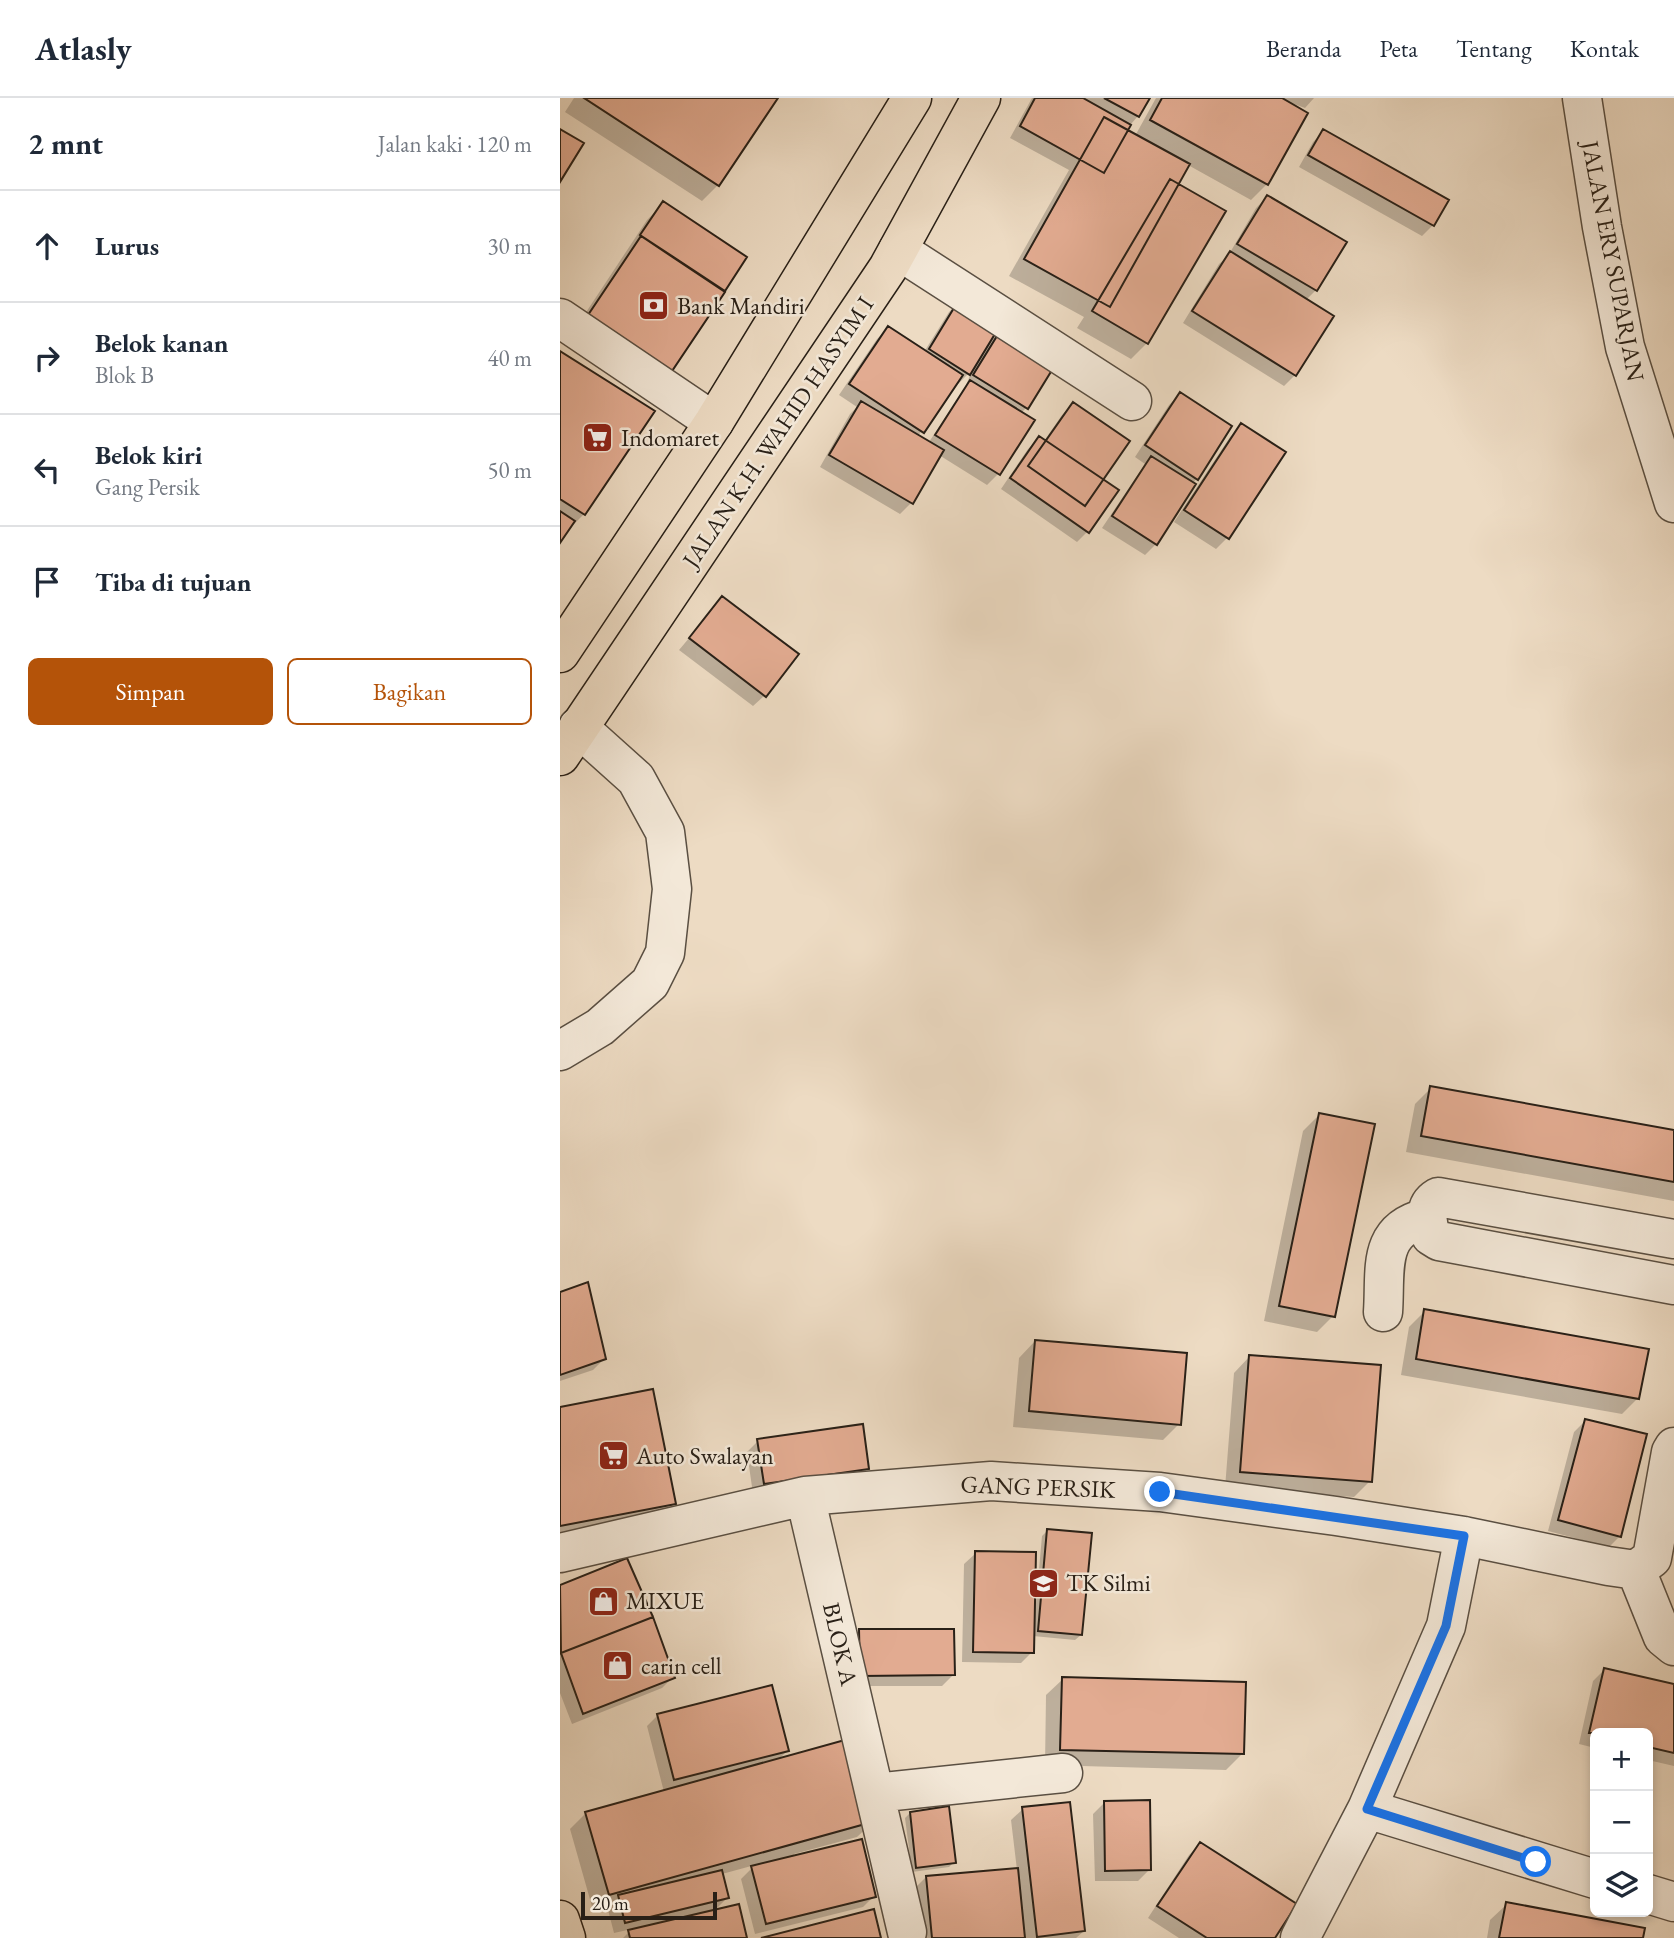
<!DOCTYPE html>
<html lang="id">
<meta charset="utf-8">
<style>
body{margin:0;font-family:"EB Garamond",serif;background:#f6f6f7;color:#1f2937}
.controls{position:absolute;right:21px;bottom:21px;display:grid;overflow:hidden;border-radius:10px;box-shadow:0 4px 10px #0003}
.controls button{width:63px;height:63px;display:grid;place-items:center;padding:0;border:0;border-bottom:2px solid #e0e1e3;background:#fff;color:#1f2937;font:35px sans-serif}
.scale{position:absolute;left:21px;bottom:18px;width:136px;box-sizing:border-box;padding-left:7px;border:4px solid #292017;border-top:0;font-size:19px;line-height:24px;white-space:nowrap;color:#292017;-webkit-text-stroke:5px #f3e8d8;paint-order:stroke}
.stop{position:absolute;width:21px;height:21px;margin:-16px;border:5px solid #1a73e8;border-radius:50%;background:#fff}
.stop.end{background:#1a73e8;border-color:#fff;box-shadow:0 2px 7px #0008}
.list{margin:0;padding:0;list-style:none}
h2{display:flex;justify-content:space-between;align-items:center;height:91px;margin:0;padding:0 28px;font-size:30px}
h2 small{font-size:23px;font-weight:400;color:#747a83}
.list li{display:grid;grid-template-columns:46px 1fr auto;gap:21px;align-items:center;box-sizing:border-box;height:112px;padding:0 28px;border-top:2px solid #e0e1e3}
.list b{display:block;font-size:26px;white-space:nowrap}
.list p{margin:0;font-size:23px;white-space:nowrap;color:#747a83}
.list em{font-size:23px;font-style:normal;color:#747a83}
.actions{display:flex;gap:14px;padding:21px 28px}
.actions a{flex:1;padding:16px 0;border:2px solid #b45309;border-radius:10px;text-align:center;font-size:24px;color:#b45309}
.actions .main{background:#b45309;color:#fff}
.icon{flex:none;width:38px;height:38px;fill:none;stroke:currentColor;stroke-width:2;stroke-linecap:round;stroke-linejoin:round}
.map{position:relative;flex:none;width:1114px;height:1840px;overflow:hidden}
header{display:flex;align-items:center;gap:42px;box-sizing:border-box;height:98px;padding:0 35px;background:#fff;border-bottom:2px solid #e0e1e3}
header strong{font-size:33px}
nav{display:flex;gap:38px;margin-inline-start:auto;font-size:24px}
main{display:flex}
aside{flex:1;background:#fff}
.map>svg:first-child{display:block}
.shadow{fill:#0003;fill-rule:evenodd}
.building{fill:#e2ab91;stroke:#292017;stroke-width:2}
.lines{fill:none;stroke-linecap:round;stroke-linejoin:round}
.minor-casing{stroke:#5a4f42;stroke-width:41}
.major-casing{stroke:#292017;stroke-width:41}
.minor{stroke:#f3e8d8;stroke-width:38}
.major{stroke:#eddbc3;stroke-width:38}
.route{stroke:#1a73e8;stroke-width:9}
.labels{text-anchor:middle;stroke-width:5;stroke-linejoin:round;paint-order:stroke}
.street-label{font-size:24px;fill:#292017;stroke:#f3e8d8}
.poi-label{font-size:24px;fill:#292017;stroke:#f3e8d8;text-anchor:start}
</style>
<header>
<strong>Atlasly</strong>
<nav><a>Beranda</a><a>Peta</a><a>Tentang</a><a>Kontak</a></nav>
</header>
<main>
<aside>
<h2>2 mnt<small>Jalan kaki · 120 m</small></h2>
<ul class="list">
<li><svg class="icon" aria-label="ahead" viewBox="0 0 24 24"><path d="M12 20V5M6 11l6-6 6 6"/></svg><div><b>Lurus</b></div><em>30 m</em></li>
<li><svg class="icon" aria-label="right" viewBox="0 0 24 24"><path d="M7 20v-9h11M14 6l5 5-5 5"/></svg><div><b>Belok kanan</b><p>Blok B</p></div><em>40 m</em></li>
<li><svg class="icon" aria-label="left" viewBox="0 0 24 24"><path d="M17 20v-9H6M10 6l-5 5 5 5"/></svg><div><b>Belok kiri</b><p>Gang Persik</p></div><em>50 m</em></li>
<li><svg class="icon" aria-label="arrive" viewBox="0 0 24 24"><path d="M6 21V4h12l-3 4 3 4H6"/></svg><div><b>Tiba di tujuan</b></div></li>
</ul>
<div class="actions"><a class="main">Simpan</a><a>Bagikan</a></div>
</aside>
<div class="map">
<svg width="1114" height="1840" viewBox="0 0 1114 1840">
<rect width="100%" height="100%" fill="#eddbc3"/>
<filter id="stains"><feTurbulence type="fractalNoise" baseFrequency=".00286" numOctaves="4"/><feColorMatrix values="0 0 0 0 .2 0 0 0 0 .09 0 0 0 0 .02 0 0 0 .5 -.17"/></filter>
<radialGradient id="worn" r=".72"><stop offset=".6" stop-color="#630" stop-opacity="0"/><stop offset="1" stop-color="#630" stop-opacity=".3"/></radialGradient>
<path class="shadow" d="M 14,0 L 216,0 L 158,87 L 142,103 L 5,14 Z
M 472,0 L 588,0 L 578,18 L 565,33 L 575,38 L 596,0 L 754,0 L 745,10 L 731,5 L 707,86 L 691,102 L 628,67 L 617,87 L 587,245 L 571,261 L 517,230 L 524,219 L 449,178 L 509,72 L 450,40 Z
M 764,33 L 873,127 L 862,138 L 739,69 L 753,44 Z
M 707,99 L 756,192 L 746,202 L 735,277 L 724,288 L 623,225 L 659,166 L 668,158 L 696,110 Z
M 103,106 L 185,160 L 107,278 L 9,240 L 87,122 Z
M 400,203 L 432,241 L 445,228 L 466,310 L 461,315 L 473,323 L 438,376 L 427,387 L 379,357 L 351,405 L 340,416 L 260,369 L 290,316 L 297,309 L 279,297 L 317,241 L 328,230 L 364,254 L 389,214 ZM 412,272 L 405,290 L 369,344 L 358,338 L 395,285 L 398,286 Z
M 0,256 L 24,416 L 13,427 L 11,426 L 0,442 Z
M 620,296 L 636,381 L 596,446 L 585,457 L 542,430 L 585,366 L 575,359 L 609,307 Z
M 513,306 L 528,433 L 517,444 L 441,391 L 468,351 L 479,340 L 484,343 L 502,317 Z
M 681,328 L 667,440 L 656,451 L 614,424 L 670,339 Z
M 163,500 L 204,598 L 193,608 L 119,552 Z
M 871,990 L 1114,1034 L 1114,1103 L 846,1054 L 855,1006 Z
M 759,1017 L 773,1218 L 757,1234 L 704,1223 L 743,1033 Z
M 0,1196 L 44,1261 L 33,1272 L 0,1283 Z
M 865,1213 L 1078,1300 L 1062,1316 L 841,1277 L 849,1229 Z
M 475,1243 L 619,1326 L 603,1342 L 453,1329 L 459,1260 Z
M 690,1258 L 810,1383 L 794,1399 L 665,1390 L 674,1275 Z
M 0,1311 L 114,1406 L 98,1422 L 0,1441 Z
M 1025,1323 L 1060,1438 L 1049,1449 L 988,1433 L 1014,1334 Z
M 198,1343 L 308,1370 L 297,1382 L 193,1396 L 187,1354 Z
M 487,1433 L 521,1537 L 515,1542 L 473,1538 L 472,1554 L 461,1565 L 402,1564 L 404,1466 L 416,1455 L 476,1505 L 482,1438 Z
M 66,1462 L 113,1579 L 102,1590 L 12,1626 L 0,1595 L 0,1489 Z
M 300,1533 L 393,1577 L 382,1588 L 289,1588 L 289,1544 Z
M 1044,1572 L 1114,1587 L 1114,1668 L 1088,1662 L 1088,1635 L 1035,1635 L 1035,1650 L 1019,1646 L 1033,1583 Z
M 503,1581 L 682,1656 L 666,1672 L 485,1667 L 486,1597 Z
M 98,1617 L 227,1653 L 218,1662 L 314,1723 L 297,1739 L 234,1756 L 235,1760 L 314,1798 L 303,1809 L 195,1836 L 181,1781 L 195,1767 L 162,1776 L 167,1800 L 153,1814 L 185,1840 L 63,1840 L 72,1831 L 54,1835 L 47,1808 L 33,1812 L 10,1731 L 26,1715 L 104,1694 L 87,1628 Z
M 544,1705 L 589,1772 L 578,1783 L 535,1783 L 533,1716 Z
M 463,1711 L 524,1833 L 516,1840 L 465,1840 L 465,1838 L 463,1840 L 360,1840 L 355,1790 L 366,1779 L 457,1772 L 451,1722 Z
M 350,1715 L 394,1764 L 389,1769 L 352,1774 L 345,1720 Z
M 640,1746 L 713,1840 L 619,1840 L 588,1820 L 629,1757 Z
M 947,1806 L 1081,1840 L 927,1840 L 930,1822 Z"/>
<path class="building" d="M 24,0 L 218,0 L 159,88 Z
M 475,0 L 523,0 L 571,27 L 544,75 L 460,28 Z
M 544,0 L 590,0 L 579,19 Z
M 602,0 L 722,0 L 748,15 L 708,87 L 590,22 Z
M 544,19 L 630,66 L 550,209 L 464,161 Z
M 0,31 L 24,45 L 0,84 Z
M 763,31 L 889,102 L 874,128 L 748,57 Z
M 610,81 L 666,113 L 588,246 L 532,213 Z
M 707,97 L 787,144 L 757,193 L 677,146 Z
M 103,103 L 187,159 L 165,193 L 80,137 Z
M 81,138 L 165,194 L 108,279 L 24,223 Z
M 670,153 L 774,218 L 736,278 L 632,213 Z
M 400,200 L 441,226 L 410,277 L 369,251 Z
M 445,225 L 500,259 L 468,311 L 413,277 Z
M 328,228 L 403,277 L 364,335 L 289,286 Z
M 0,253 L 95,313 L 25,417 L 0,401 Z
M 410,282 L 475,322 L 440,377 L 375,337 Z
M 620,294 L 672,328 L 638,382 L 585,347 Z
M 301,303 L 384,352 L 353,406 L 269,357 Z
M 513,304 L 570,343 L 525,408 L 468,368 Z
M 681,325 L 726,354 L 669,441 L 624,412 Z
M 479,338 L 559,392 L 529,435 L 450,380 Z
M 591,358 L 636,386 L 597,447 L 552,418 Z
M 0,413 L 15,423 L 0,445 Z
M 162,498 L 239,556 L 206,599 L 129,540 Z
M 870,988 L 1114,1032 L 1114,1084 L 861,1038 Z
M 759,1015 L 815,1026 L 775,1219 L 719,1208 Z
M 28,1184 L 46,1261 L 0,1277 L 0,1194 Z
M 864,1211 L 1089,1251 L 1079,1301 L 856,1261 Z
M 475,1242 L 627,1255 L 621,1327 L 469,1313 Z
M 689,1257 L 821,1267 L 812,1384 L 680,1374 Z
M 93,1291 L 116,1406 L 0,1428 L 0,1309 Z
M 1025,1321 L 1087,1336 L 1061,1439 L 998,1422 Z
M 303,1326 L 309,1371 L 204,1386 L 197,1341 Z
M 487,1431 L 532,1435 L 522,1537 L 478,1533 Z
M 415,1453 L 476,1454 L 474,1555 L 413,1554 Z
M 67,1460 L 93,1519 L 1,1555 L 0,1487 Z
M 93,1519 L 115,1580 L 23,1616 L 1,1555 Z
M 299,1531 L 394,1531 L 395,1577 L 300,1578 Z
M 1044,1570 L 1114,1586 L 1114,1655 L 1088,1649 L 1088,1635 L 1029,1635 Z
M 502,1579 L 686,1584 L 684,1656 L 500,1652 Z
M 212,1587 L 229,1653 L 114,1682 L 97,1616 Z
M 292,1640 L 316,1723 L 49,1797 L 25,1714 Z
M 590,1702 L 591,1772 L 545,1773 L 544,1703 Z
M 510,1704 L 525,1833 L 477,1839 L 462,1709 Z
M 389,1708 L 396,1765 L 356,1770 L 350,1714 Z
M 302,1741 L 316,1799 L 206,1826 L 191,1768 Z
M 640,1744 L 737,1806 L 715,1840 L 647,1840 L 597,1808 Z
M 458,1770 L 465,1840 L 372,1840 L 366,1778 Z
M 162,1772 L 169,1800 L 65,1825 L 58,1797 Z
M 946,1804 L 1085,1830 L 1083,1840 L 939,1840 Z
M 179,1806 L 187,1840 L 70,1840 L 68,1832 Z
M 314,1811 L 321,1840 L 201,1840 Z"/>
<g class="lines">
<defs>
<path id="minor" d="M 1022,0 L 1042,129 L 1065,249 L 1114,405
M 338,152 L 572,303
M 0,220 L 154,324
M 0,953 L 40,929 L 90,885 L 105,855 L 112,791 L 105,734 L 76,681 L 18,629
M 1114,1141 L 878,1099 C 863,1108 867,1123 871,1138 L 879,1143 L 1114,1187
M 823,1214 C 826,1172 816,1132 866,1120
M 245,1398 L 347,1834
M 0,1455 L 245,1398 L 431,1383 L 600,1394 L 776,1418 L 904,1438 L 1048,1468 L 1076,1472 L 1092,1460 L 1111,1354 L 1114,1349
M 1076,1472 L 1103,1539 L 1114,1548
M 315,1695 L 503,1675
M 807,1711 L 1035,1781
M 1088,1796 L 1114,1804
M 740,1840 L 807,1711 L 886,1528 L 904,1438"/>
<path id="major" d="M 0,555 L 154,324 L 352,0
M 0,658 L 328,170 L 421,0
M 0,1822 L 6,1840"/>
</defs>
<use href="#minor" class="minor-casing"/>
<use href="#major" class="major-casing"/>
<use href="#minor" class="minor"/>
<use href="#major" class="major"/>
</g>
<g class="lines">
<path class="route" d="M 600,1394 L 904,1438 L 886,1528 L 807,1711 L 976,1764"/>
</g>
<defs>
<symbol id="bank-square" viewBox="-11 -11 22 22"><rect x="-9" y="-9" width="18" height="18" rx="4" fill="#8f2418" stroke="#f3e8d8"/><path d="M-6-4H6V4H-6ZM0-2.3a2.3 2.3 0 1 0 0 4.6a2.3 2.3 0 1 0 0-4.6Z" fill="#fff"/></symbol>
<symbol id="supermarket-square" viewBox="-11 -11 22 22"><rect x="-9" y="-9" width="18" height="18" rx="4" fill="#8f2418" stroke="#f3e8d8"/><path d="M-6-5.5h2.5l.6 2H6L4.5 2H-2.5L-4.4-4H-6ZM-1.5 3.2a1.3 1.3 0 1 0 .1 0ZM3 3.2a1.3 1.3 0 1 0 .1 0Z" fill="#fff"/></symbol>
<symbol id="school-square" viewBox="-11 -11 22 22"><rect x="-9" y="-9" width="18" height="18" rx="4" fill="#8f2418" stroke="#f3e8d8"/><path d="M0-5L7-2L0 1L-7-2ZM-4 1L0 2.5L4 1V4Q0 6-4 4Z" fill="#fff"/></symbol>
<symbol id="shop-square" viewBox="-11 -11 22 22"><rect x="-9" y="-9" width="18" height="18" rx="4" fill="#8f2418" stroke="#f3e8d8"/><path d="M-5-2.5h2.3a2.7 3.5 0 0 1 5.4 0H5L5.5 6h-11ZM-1.5-2.5h3a1.5 2.3 0 0 0-3 0Z" fill="#fff"/></symbol>
</defs>
<g fill-rule="evenodd">
<use href="#bank-square" x="76" y="190" width="35" height="35"/>
<use href="#supermarket-square" x="20" y="322" width="35" height="35"/>
<use href="#supermarket-square" x="36" y="1340" width="35" height="35"/>
<use href="#school-square" x="466" y="1468" width="35" height="35"/>
<use href="#shop-square" x="26" y="1486" width="35" height="35"/>
<use href="#shop-square" x="40" y="1550" width="35" height="35"/>
</g>
<g class="labels">
<g class="street-label">
<text transform="translate(1053 163) rotate(79)" y="8">JALAN ERY SUPARJAN</text>
<text transform="translate(218 334) rotate(-56)" y="8">JALAN K.H. WAHID HASYIM I</text>
<text transform="translate(478 1389) rotate(2)" y="8">GANG PERSIK</text>
<text transform="translate(280 1546) rotate(77)" y="8">BLOK A</text>
</g>
<g class="poi-label">
<text x="117" y="216">Bank Mandiri</text>
<text x="61" y="348">Indomaret</text>
<text x="76" y="1366">Auto Swalayan</text>
<text x="506" y="1493">TK Silmi</text>
<text x="66" y="1511">MIXUE</text>
<text x="81" y="1576">carin cell</text>
</g>
</g>
<rect width="100%" height="100%" filter="url(#stains)"/>
<rect width="100%" height="100%" fill="url(#worn)"/>
</svg>
<div class="controls">
<button>+</button>
<button>−</button>
<button><svg class="icon" aria-label="layers" viewBox="0 0 24 24"><path d="M12 4l9 5-9 5-9-5zM3 14l9 5 9-5"/></svg></button>
</div>
<div class="scale">20 m</div>
<div class="stop" style="left:976px;top:1764px"></div>
<div class="stop end" style="left:600px;top:1394px"></div>
</div>
</main>
